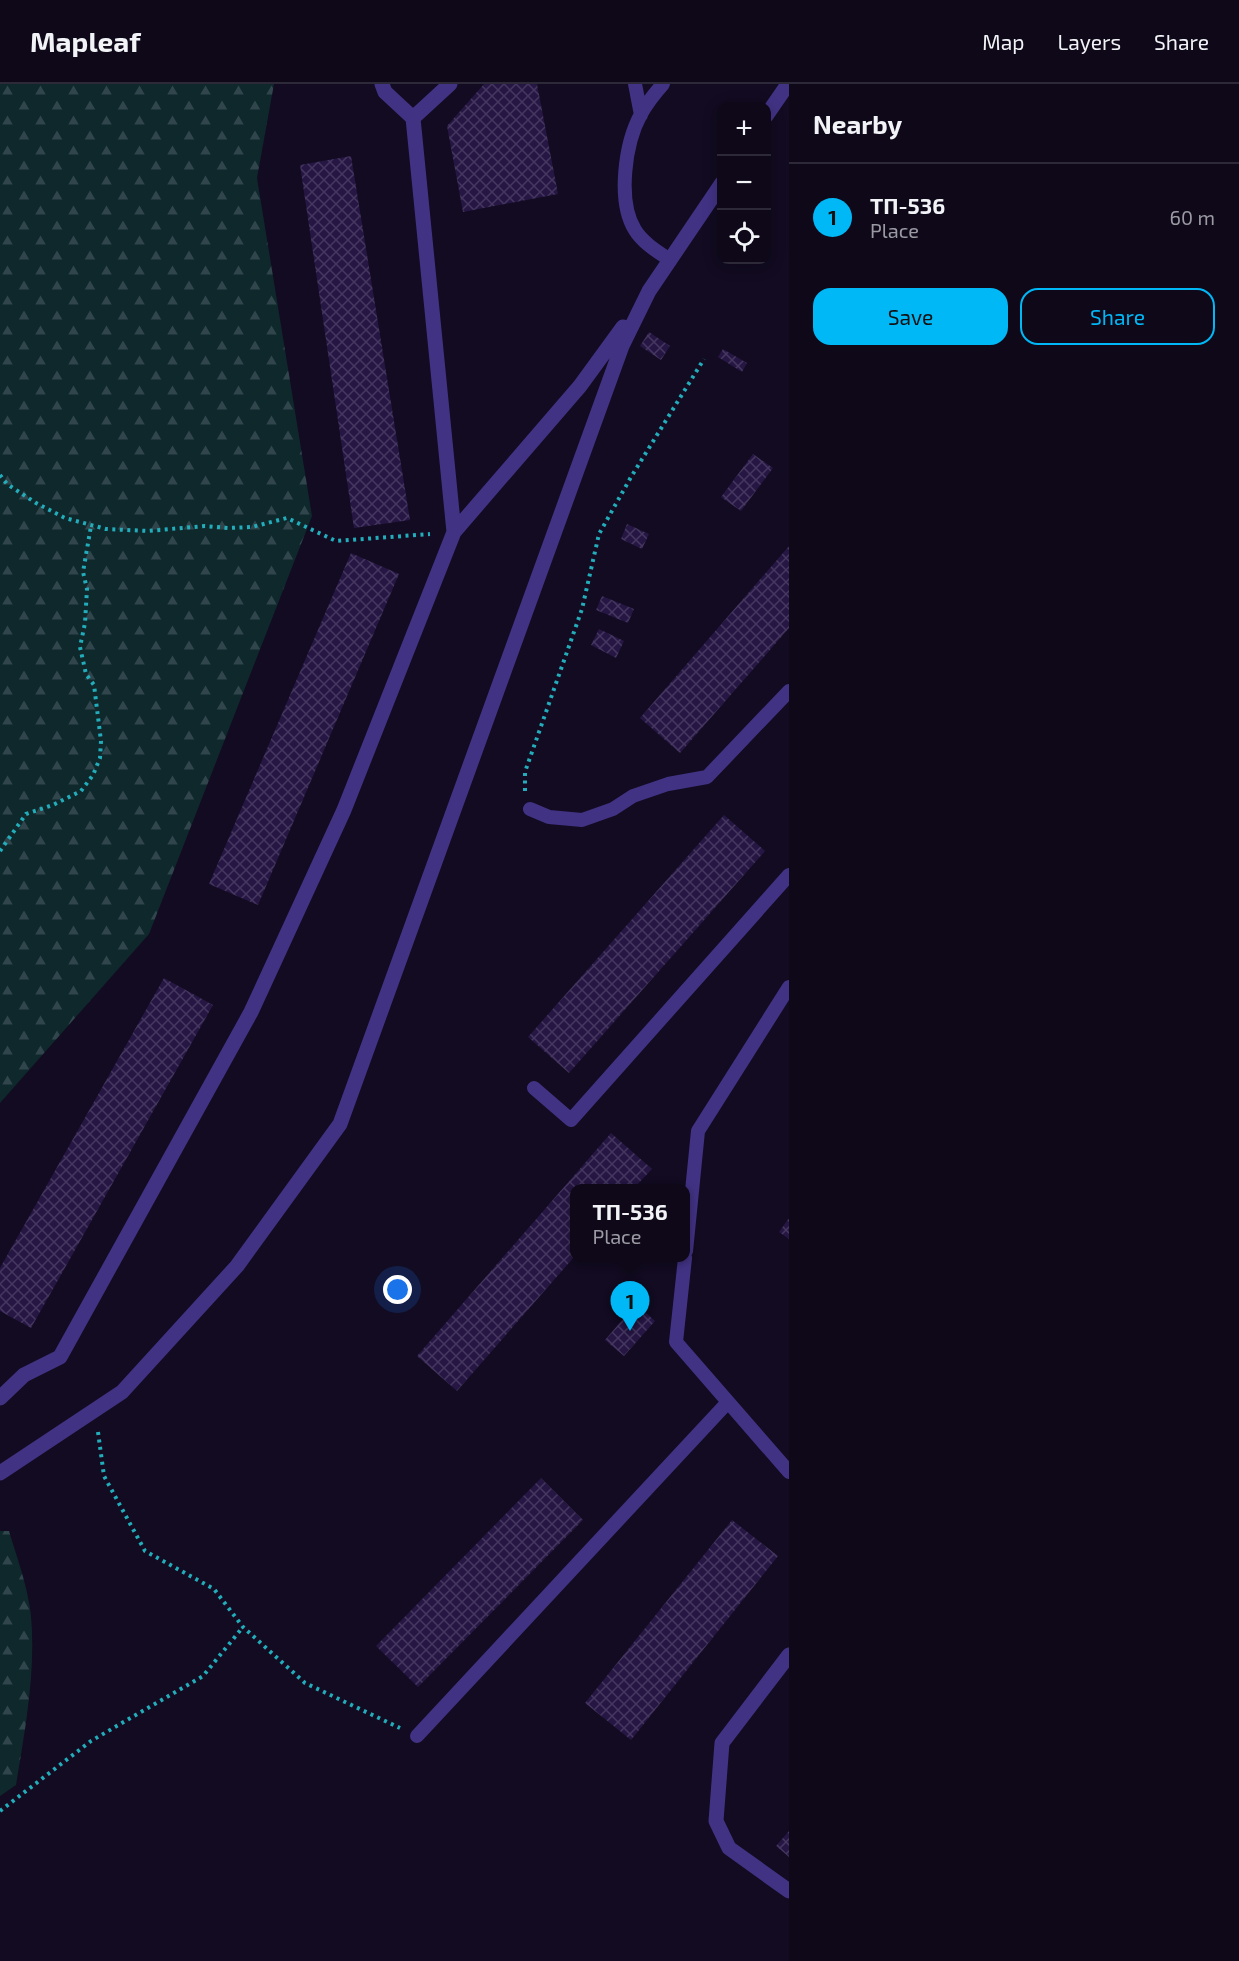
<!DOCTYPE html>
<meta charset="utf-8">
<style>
body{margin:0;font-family:"Exo 2",sans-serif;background:#171122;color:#f1f3f6}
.controls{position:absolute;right:18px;top:18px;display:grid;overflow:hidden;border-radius:12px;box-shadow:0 3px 15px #0003}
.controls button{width:54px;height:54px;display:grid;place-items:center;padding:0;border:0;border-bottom:2px solid #2e2938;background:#0e0819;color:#f1f3f6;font:30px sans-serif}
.you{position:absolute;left:398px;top:1206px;width:21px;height:21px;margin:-15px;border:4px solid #fff;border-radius:50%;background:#1a73e8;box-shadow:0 0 0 9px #1a73e833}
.badge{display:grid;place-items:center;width:39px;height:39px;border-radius:50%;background:#00b8f6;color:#111;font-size:20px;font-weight:700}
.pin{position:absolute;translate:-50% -50px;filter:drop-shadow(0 2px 3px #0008)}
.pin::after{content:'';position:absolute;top:32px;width:21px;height:18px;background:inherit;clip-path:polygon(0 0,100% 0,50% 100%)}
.popup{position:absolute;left:570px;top:1100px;width:120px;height:78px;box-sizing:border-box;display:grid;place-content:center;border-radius:12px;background:#0e0819;filter:drop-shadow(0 2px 4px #0005);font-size:20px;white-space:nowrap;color:#9b9aa2}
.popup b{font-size:22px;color:#f1f3f6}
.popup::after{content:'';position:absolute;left:50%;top:100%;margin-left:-12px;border:12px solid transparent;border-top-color:#0e0819}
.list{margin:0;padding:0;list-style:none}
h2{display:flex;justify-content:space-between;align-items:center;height:78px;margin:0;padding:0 24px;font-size:26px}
h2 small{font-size:20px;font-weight:400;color:#9b9aa2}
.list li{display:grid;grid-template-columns:39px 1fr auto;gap:18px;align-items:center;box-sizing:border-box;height:108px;padding:0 24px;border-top:2px solid #2e2938}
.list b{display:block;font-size:22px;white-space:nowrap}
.list p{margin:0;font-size:20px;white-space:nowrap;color:#9b9aa2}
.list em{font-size:20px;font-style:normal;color:#9b9aa2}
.actions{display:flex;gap:12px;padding:18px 24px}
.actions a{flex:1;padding:14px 0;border:2px solid #00b8f6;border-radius:18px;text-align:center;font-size:21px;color:#00b8f6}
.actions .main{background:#00b8f6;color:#111}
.icon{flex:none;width:33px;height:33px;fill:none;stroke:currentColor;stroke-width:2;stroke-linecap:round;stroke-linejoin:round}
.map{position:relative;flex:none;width:789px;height:1877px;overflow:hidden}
header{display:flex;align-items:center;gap:36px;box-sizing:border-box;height:84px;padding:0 30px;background:#0e0819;border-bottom:2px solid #2e2938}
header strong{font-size:28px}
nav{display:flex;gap:33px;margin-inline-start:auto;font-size:21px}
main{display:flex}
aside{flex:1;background:#0e0819}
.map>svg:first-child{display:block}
.forest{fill:url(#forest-firs)}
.building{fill:url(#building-cross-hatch)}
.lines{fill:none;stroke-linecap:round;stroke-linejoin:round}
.path{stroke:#23adbb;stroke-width:4;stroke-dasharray:3 4.5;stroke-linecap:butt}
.service{stroke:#423284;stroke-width:14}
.minor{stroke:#423284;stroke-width:15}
</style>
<header>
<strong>Mapleaf</strong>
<nav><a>Map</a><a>Layers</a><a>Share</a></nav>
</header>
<main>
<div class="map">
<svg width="789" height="1877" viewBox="0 0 789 1877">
<defs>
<pattern id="forest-firs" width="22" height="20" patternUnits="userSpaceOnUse" patternTransform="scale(1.5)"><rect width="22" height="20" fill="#0e282c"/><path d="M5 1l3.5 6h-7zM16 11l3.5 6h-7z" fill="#30464c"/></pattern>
<pattern id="building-cross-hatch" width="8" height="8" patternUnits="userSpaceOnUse" patternTransform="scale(1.5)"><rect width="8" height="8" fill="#261644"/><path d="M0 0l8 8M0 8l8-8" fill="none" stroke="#453760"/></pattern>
</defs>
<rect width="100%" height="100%" fill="#120b21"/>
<path class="forest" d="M 0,0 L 274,0 L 257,94 L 312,432 L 149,850 L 0,1019 Z
M 0,1447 L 9,1447 C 17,1474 28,1503 31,1532 C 36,1588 25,1646 16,1701 L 0,1712 Z"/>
<path class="building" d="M 484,0 L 537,0 L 558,110 L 463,128 L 447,42 Z
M 351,72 L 410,436 L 354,444 L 300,81 Z
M 649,248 L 670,262 L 661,276 L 640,262 Z
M 723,265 L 747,279 L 742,288 L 718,273 Z
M 753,370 L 773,384 L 741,427 L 721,413 Z
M 627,440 L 649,450 L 642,465 L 621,455 Z
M 789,462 L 789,544 L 680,669 L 640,634 Z
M 351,469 L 399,490 L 258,821 L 209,800 Z
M 602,512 L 634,525 L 628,539 L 596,526 Z
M 599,545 L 624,557 L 616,574 L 591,561 Z
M 724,731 L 765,767 L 569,989 L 528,953 Z
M 164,894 L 213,921 L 31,1244 L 0,1227 L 0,1184 Z
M 611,1049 L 652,1085 L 634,1104 L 574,1104 L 574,1173 L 457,1307 L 417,1272 Z
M 789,1134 L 789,1155 L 779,1148 Z
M 636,1220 L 655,1237 L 624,1272 L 605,1256 Z
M 541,1394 L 583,1436 L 418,1603 L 376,1562 Z
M 732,1436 L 778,1472 L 631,1656 L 585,1619 Z
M 789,1747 L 789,1773 L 776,1762 Z"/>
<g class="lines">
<path class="path" d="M 0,391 L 7,400 L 36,419 L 65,434 L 106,445 L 148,447 L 205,442 L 228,444 L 252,443 L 287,434 L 336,457 L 430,450
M 525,707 L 525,688 L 582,525 L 599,450 L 631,393 L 704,275
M 0,767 L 26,730 L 53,721 L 81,707 L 93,691 L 100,674 L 101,657 L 94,601 L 86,590 L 80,563 L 85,539 L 87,505 L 83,488 L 91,442
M 98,1348 L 104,1392 L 145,1467 L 214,1505 L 243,1543 L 305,1599 L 400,1644
M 0,1727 L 91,1657 L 203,1592 L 243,1543"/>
<path class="service" d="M 635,0 L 641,31
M 663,0 C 655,9 647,19 641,30 C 625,59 617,117 635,146 C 643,159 658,168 670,176
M 530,725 L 549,733 L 582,736 L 613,725 L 633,712 L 668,700 L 707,693 L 789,607
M 534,1004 L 571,1036 L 789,791
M 686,1167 L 698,1047 L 789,903
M 685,1174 L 676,1258 L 789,1388
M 417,1652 L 728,1318"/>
<path class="minor" d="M 382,0 L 385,8 L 413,34 L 450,0
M 766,32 L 788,0
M 413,34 L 454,448
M 0,1314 L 24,1291 L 60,1273 L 251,928 L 344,726 L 454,448 L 580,302 L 623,243
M 0,1389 L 122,1308 L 237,1182 L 340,1040 L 622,262 L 649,207 L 722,99
M 789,1571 L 722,1659 L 716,1737 L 729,1764 L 789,1807"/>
</g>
</svg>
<div class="controls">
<button>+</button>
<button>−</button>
<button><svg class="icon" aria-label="locate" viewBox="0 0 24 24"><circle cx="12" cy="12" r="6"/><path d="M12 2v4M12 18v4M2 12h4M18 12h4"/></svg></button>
</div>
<div class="you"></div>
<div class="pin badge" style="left:630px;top:1247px">1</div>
<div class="popup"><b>ТП-536</b>Place</div>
</div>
<aside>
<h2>Nearby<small></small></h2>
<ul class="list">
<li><span class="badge">1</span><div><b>ТП-536</b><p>Place</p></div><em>60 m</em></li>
</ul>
<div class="actions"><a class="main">Save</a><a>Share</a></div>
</aside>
</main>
